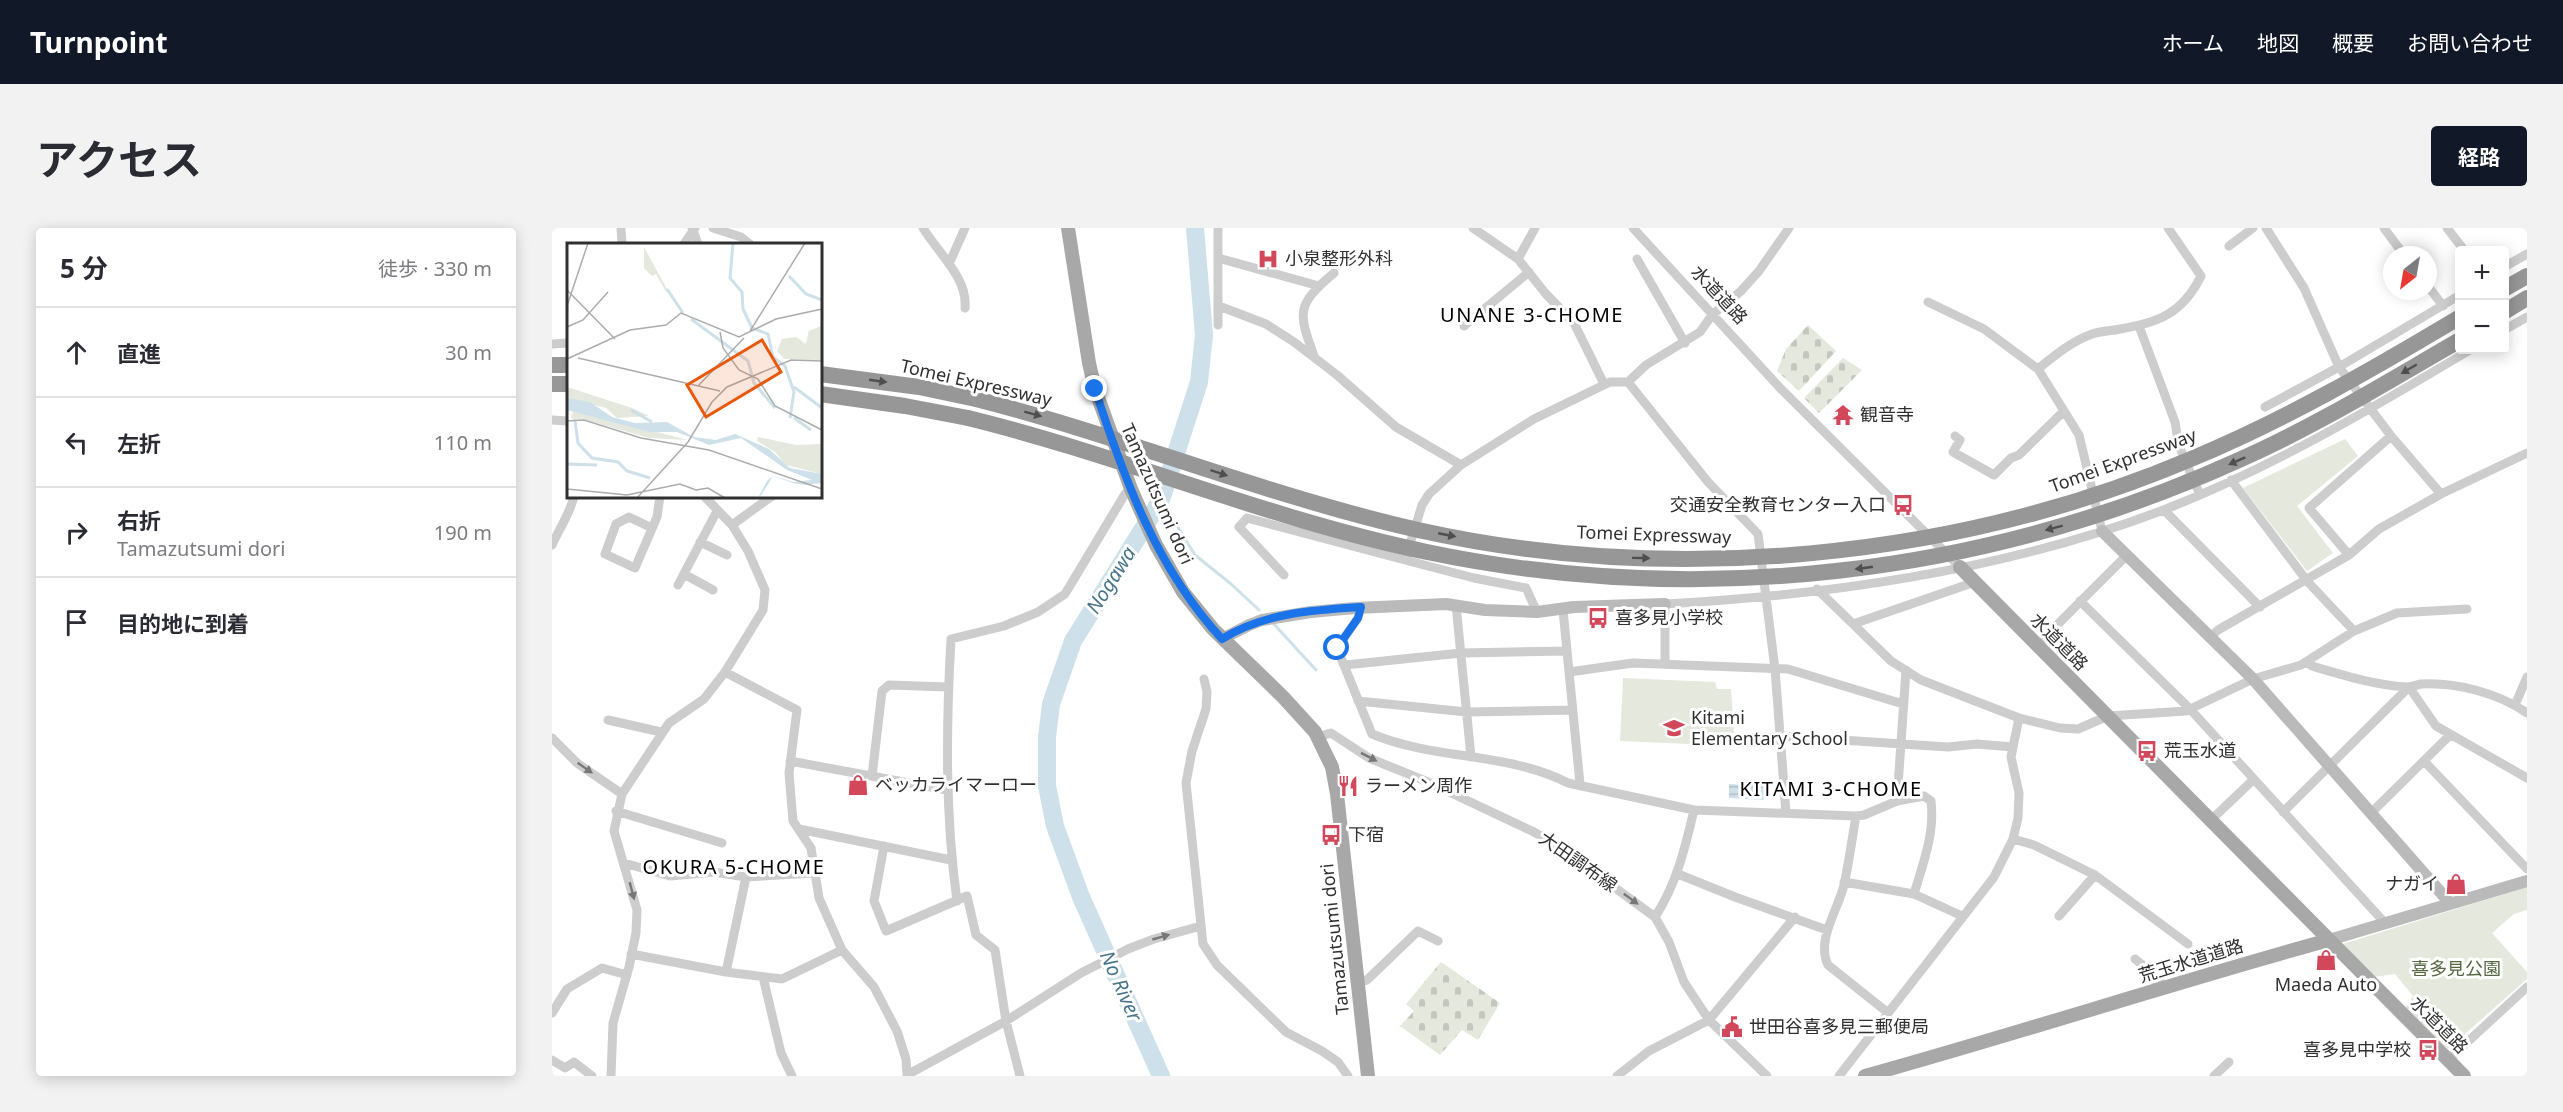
<!DOCTYPE html>
<html lang="ja">
<meta charset="utf-8">
<style>
body{margin:0;font-family:"Noto Sans","Noto Sans JP",sans-serif;background:#f2f2f3;color:#2b2b33}
.controls{position:absolute;right:18px;top:18px;display:grid;overflow:hidden;border-radius:6px;box-shadow:0 3px 15px #0003}
.controls button{width:54px;height:54px;display:grid;place-items:center;padding:0;border:0;border-bottom:2px solid #e1e1e2;background:#fff;color:#2b2b33;font:30px sans-serif}
.compass{position:absolute;left:1831px;top:18px;width:54px;height:54px;border-radius:50%;background:#fff;box-shadow:0 3px 15px #0003;rotate:211deg}
.stop{position:absolute;width:18px;height:18px;margin:-14px;border:4px solid #1a73e8;border-radius:50%;background:#fff}
.stop.end{background:#1a73e8;border-color:#fff;box-shadow:0 2px 6px #0008}
.list{margin:0;padding:0;list-style:none}
h2{display:flex;justify-content:space-between;align-items:center;height:78px;margin:0;padding:0 24px;font-size:26px}
h2 small{font-size:20px;font-weight:400;color:#7c7c81}
.list li{display:grid;grid-template-columns:39px 1fr auto;gap:18px;align-items:center;box-sizing:border-box;height:90px;padding:0 24px;border-top:2px solid #e1e1e2}
.list b{display:block;font-size:22px;white-space:nowrap}
.list p{margin:0;font-size:20px;white-space:nowrap;color:#7c7c81}
.list em{font-size:20px;font-style:normal;color:#7c7c81}
.icon{flex:none;width:33px;height:33px;fill:none;stroke:currentColor;stroke-width:2;stroke-linecap:round;stroke-linejoin:round}
.map{position:relative;flex:none;width:1975px;height:848px;overflow:hidden;border-radius:6px}
header{display:flex;align-items:center;gap:36px;box-sizing:border-box;height:84px;padding:0 30px;background:#111827;color:#fff}
header strong{font-size:28px}
nav{display:flex;gap:33px;margin-inline-start:auto;font-size:21px}
.intro{display:flex;align-items:center;justify-content:space-between;box-sizing:border-box;height:144px;padding:0 36px}
h1{margin:0;font-size:42px}
.button{padding:15px 27px;border-radius:6px;background:#111827;color:#fff;font-size:21px;font-weight:700}
main{display:flex;gap:36px;padding:0 36px}
aside{flex:1;background:#fff;border-radius:6px;box-shadow:0 3px 15px #0003}
.map>svg:first-child{display:block}
.green{fill:#e4e8dd}
.cemetery{fill:url(#cemetery-stones)}
.water{fill:url(#water-rules)}
.lines{fill:none;stroke-linecap:round;stroke-linejoin:round}
.stream{stroke:#cee0e9;stroke-width:3}
.river{stroke:#cee0e9;stroke-width:18}
.street{stroke:#cdcdcd;stroke-width:9}
.secondary{stroke:#bababa;stroke-width:12}
.primary{stroke:#a8a8a8;stroke-width:14}
.highway{stroke:#979797;stroke-width:16}
.highway-bridge{stroke:#979797;stroke-width:16}
.oneway{fill:#4f4f4f}
.oneway2{fill:#777}
.route{stroke:#1a73e8;stroke-width:8}
.labels{text-anchor:middle;stroke-width:6;stroke-linejoin:round;paint-order:stroke}
.poi-label{font-size:18px;fill:#303030;stroke:#fff;text-anchor:start}
.street-label{font-size:18px;fill:#303030;stroke:#fff}
.park-label{font-size:18px;fill:#566742;stroke:#fff}
.neighbourhood-label{font-size:20px;letter-spacing:1.5px;fill:#000;stroke:#fff}
.water-label{font-size:20px;font-style:italic;fill:#47748a;stroke:#fff}
.inset-river{fill:none;stroke:#cee0e9;stroke-width:3}
.inset-road{fill:none;stroke:#acacac;stroke-width:1.5}
.view{fill:#e8590c;fill-opacity:0.15;stroke:#e8590c;stroke-width:3}
.inset-edge{fill:none;stroke:#303030;stroke-width:3}
</style>
<header>
<strong>Turnpoint</strong>
<nav><a>ホーム</a><a>地図</a><a>概要</a><a>お問い合わせ</a></nav>
</header>
<div class="intro"><h1>アクセス</h1><a class="button">経路</a></div>
<main>
<aside>
<h2>5 分<small>徒歩 · 330 m</small></h2>
<ul class="list">
<li><svg class="icon" aria-label="ahead" viewBox="0 0 24 24"><path d="M12 20V5M6 11l6-6 6 6"/></svg><div><b>直進</b></div><em>30 m</em></li>
<li><svg class="icon" aria-label="left" viewBox="0 0 24 24"><path d="M17 20v-9H6M10 6l-5 5 5 5"/></svg><div><b>左折</b></div><em>110 m</em></li>
<li><svg class="icon" aria-label="right" viewBox="0 0 24 24"><path d="M7 20v-9h11M14 6l5 5-5 5"/></svg><div><b>右折</b><p>Tamazutsumi dori</p></div><em>190 m</em></li>
<li><svg class="icon" aria-label="arrive" viewBox="0 0 24 24"><path d="M6 21V4h12l-3 4 3 4H6"/></svg><div><b>目的地に到着</b></div></li>
</ul>
</aside>
<div class="map">
<svg width="1975" height="848" viewBox="0 0 1975 848">
<defs>
<pattern id="cemetery-stones" width="16" height="16" patternUnits="userSpaceOnUse" patternTransform="scale(1.5)"><rect width="16" height="16" fill="#e4e8dd"/><path d="M2 7V4a2 2 0 0 1 4 0v3zM10 15v-3a2 2 0 0 1 4 0v3z" fill="#c4c7be"/></pattern>
<pattern id="water-rules" width="6" height="5" patternUnits="userSpaceOnUse" patternTransform="scale(1.5)"><rect width="6" height="5" fill="#cee0e9"/><path d="M0 2.5h6" fill="none" stroke="#b1c0c8"/></pattern>
</defs>
<rect width="100%" height="100%" fill="#fff"/>
<path class="green" d="M 1793,211 L 1806,228 L 1745,278 L 1781,325 L 1755,343 L 1691,260 Z
M 1071,450 L 1163,454 L 1165,461 L 1179,461 L 1183,518 L 1068,513 Z
M 1975,659 L 1975,682 L 1962,686 L 1940,705 L 1975,744 L 1975,751 L 1896,821 L 1853,780 L 1861,768 L 1843,746 L 1822,749 L 1791,716 Z"/>
<path class="cemetery" d="M 1256,97 L 1284,123 L 1247,163 L 1225,143 L 1234,121 Z
M 1291,130 L 1310,142 L 1267,185 L 1252,170 Z
M 889,734 L 948,775 L 926,812 L 910,802 L 888,827 L 848,798 L 862,783 L 854,776 Z"/>
<path class="water" d="M 1177,556 L 1212,558 L 1212,572 L 1177,570 Z"/>
<g class="lines">
<path class="stream" d="M 609,272 L 643,327 L 679,356 L 707,382
M 720,394 L 764,442"/>
<path class="river" d="M 609,848 L 529,669 L 503,598 L 495,558 L 495,509 L 499,476 L 521,413 L 609,272 L 647,154 L 652,107 L 643,0"/>
<path class="street" d="M 69,0 L 70,16
M 140,0 L 146,16
M 161,0 L 189,9 L 198,16
M 371,0 C 386,25 416,50 413,80
M 666,0 L 666,97
M 921,0 L 966,31 L 994,66 L 1022,95 L 1052,156
M 1081,0 L 1229,161 L 1408,339
M 1714,0 L 1752,60 L 1787,139 L 1839,208 L 1889,266
M 1832,0 L 1852,27
M 1895,0 L 1912,22
M 132,16 L 143,0
M 1677,18 L 1701,0
M 666,30 L 767,58
M 966,31 L 983,0
M 1085,31 L 1133,115
M 397,36 L 413,0
M 1952,39 L 1975,26
M 1876,58 L 1891,78
M 1376,74 L 1432,101 L 1486,141 L 1527,207 L 1550,303
M 667,78 L 714,96 L 742,114 L 785,147 L 844,199 L 909,237
M 912,98 L 977,44
M 1587,98 L 1623,194 L 1627,218 L 1648,267
M 1952,102 L 1975,89
M 0,116 L 16,115
M 762,128 C 746,84 744,77 782,45
M 1486,141 C 1502,128 1520,113 1540,106 C 1549,103 1559,103 1568,101 C 1606,95 1631,85 1649,48 L 1616,0
M 1076,154 L 1156,254 L 1206,306 L 1223,441 L 1234,585
M 1713,179 L 1787,139 L 1908,67
M 0,192 L 16,193
M 1403,208 L 1408,212 L 1401,224 L 1442,247 L 1459,230 L 1467,227 L 1512,183
M 1679,252 L 1755,353 L 1802,403
M 1612,282 L 1708,379
M 180,297 L 220,268
M 100,300 L 77,289 L 64,296 L 53,326 L 83,340 L 105,289 L 108,268
M 148,314 L 175,327
M 0,317 C 7,301 18,286 22,268
M 1797,327 L 1757,280 L 1839,208
M 132,346 L 161,362
M 732,347 L 687,299 L 695,290 L 853,332
M 126,357 L 165,283
M 1265,361 L 1339,433 L 1369,452 L 1467,490 L 1508,500 L 1526,501 L 1556,488 L 1634,483 L 1701,451 L 1749,437 L 1802,403 L 1845,385 L 1915,381
M 1528,373 L 1638,481 L 1833,695
M 904,377 L 919,529
M 809,379 L 806,390 L 785,420 L 820,506 C 882,532 956,524 1016,555 L 1142,582 L 1304,588 L 1312,587 L 1345,573 L 1372,568 L 1379,573 C 1383,605 1371,636 1362,666
M 1011,382 L 1028,556
M 985,384 L 974,360 L 922,350 L 853,332 L 870,277 L 877,266 L 909,237 L 982,191 L 1058,154 L 1076,154 L 1094,137 L 1148,104 L 1160,87 L 1189,63 L 1207,43 L 1237,0
M 1301,396 L 1423,354
M 1657,410 L 1666,402 L 1797,327 L 1827,301 L 1889,266 L 1975,225
M 1485,417 L 1574,328
M 1755,434 L 1760,438 C 1790,447 1823,457 1855,459 C 1860,459 1864,457 1869,456 C 1904,454 1946,465 1975,485
M 1113,436 L 1113,376 C 1279,367 1458,341 1614,281 C 1721,239 1819,181 1918,122
M 793,437 L 909,425 L 1015,423
M 173,444 L 245,482 L 237,545 L 241,593 L 259,620 L 267,670 L 290,722 L 322,759 L 345,803 L 354,831 L 355,848
M 1017,444 L 1081,435 L 1236,441 L 1351,476
M 652,451 L 655,464 L 654,481 L 640,523 L 634,555 L 651,716 L 665,737 L 734,804 L 770,823 L 786,834 L 796,848
M 806,473 L 915,484 L 1020,482
M 1963,477 L 1975,449
M 56,492 L 109,504
M 1229,508 L 1396,519 L 1425,516 L 1461,519
M 766,509 L 779,505 L 817,530 L 876,554 L 980,603 L 1000,614 L 1103,689 L 1117,714 L 1132,754 L 1157,792 L 1215,848
M 0,510 L 25,535 L 70,566
M 238,533 L 395,562
M 1872,533 L 1975,641
M 320,548 L 330,463 L 337,457 L 396,459
M 1345,573 L 1354,442
M 64,583 L 170,615
M 1731,584 L 1857,459 L 1884,498 L 1975,550
M 1819,585 L 1898,507
M 1304,588 C 1300,611 1297,634 1292,657 C 1286,682 1264,712 1276,737 L 1335,784
M 1659,592 L 1702,551
M 247,601 L 399,632
M 1461,611 L 1482,617 L 1543,647
M 332,618 L 322,673 L 334,703 L 415,668 L 424,707 L 443,722 L 454,793 L 468,848
M 72,635 L 118,648 L 162,644 L 194,649 L 262,645
M 1126,646 L 1183,669 L 1275,702
M 1292,654 L 1362,666 L 1410,688
M 405,673 C 393,586 394,499 399,411 L 452,398 L 486,384 L 513,366 L 573,266 L 579,261
M 1507,688 L 1543,647 L 1636,716
M 1103,689 C 1125,655 1133,620 1142,582
M 79,726 L 174,744 L 230,751 L 290,722
M 1583,731 L 1608,751 L 1600,763
M 174,744 L 194,649
M 211,749 L 229,825 L 240,848
M 806,754 L 815,752 L 866,703 L 886,713
M 0,785 L 15,761 L 50,740 L 75,747
M 0,832 L 13,840 L 22,834 L 40,848
M 1896,832 L 1975,759
M 355,847 L 454,793 L 529,745 L 576,721 L 602,711 L 649,698
M 59,848 L 61,795 L 77,739 L 84,705 L 85,682 L 62,603 L 70,566 L 117,495 L 152,471 L 173,444 L 211,382 L 213,362 L 196,323 L 180,297 L 152,268
M 1065,848 L 1097,823 L 1157,792 L 1243,689
M 1287,848 L 1442,649 L 1461,611 L 1466,590 L 1467,565 L 1459,529 L 1467,490
M 1662,848 L 1677,834"/>
<path class="secondary" d="M 1550,303 L 1701,451 L 1898,675
M 670,411 L 697,397 L 710,392 L 759,384 L 803,380 L 894,376 L 933,382 L 985,384 L 1022,379 L 1113,376
M 1777,712 L 1975,653"/>
<path class="primary" d="M 516,0 L 537,135 L 543,161 L 579,261 L 604,317 L 631,364 L 661,401 L 731,469 L 763,504 L 780,539 L 785,566 L 816,848
M 1408,339 L 1912,848
M 1313,848 C 1468,805 1621,755 1777,712"/>
<path class="highway" d="M 1952,61 L 1975,48
M 1952,84 L 1975,70
M 0,137 L 16,137
M 268,146 L 367,159 L 424,171
M 0,156 L 16,156
M 268,166 L 353,178 L 416,190"/>
<path class="highway-bridge" d="M 424,171 C 573,209 716,268 866,302 C 1118,358 1401,332 1639,231 C 1733,192 1821,141 1908,89
M 416,190 C 571,228 719,292 875,324 C 1148,381 1434,347 1687,232 C 1764,198 1835,154 1908,112"/>
</g>
<defs><path id="oneway-solid" d="M-6-.8H1V-3.2L6.5 0L1 3.2V.8H-6Z" transform="scale(1.5)"/></defs>
<g class="oneway">
<use href="#oneway-solid" transform="translate(1857 141) rotate(150)"/>
<use href="#oneway-solid" transform="translate(326 153) rotate(8)"/>
<use href="#oneway-solid" transform="translate(481 186) rotate(15)"/>
<use href="#oneway-solid" transform="translate(1685 233) rotate(156)"/>
<use href="#oneway-solid" transform="translate(667 245) rotate(18)"/>
<use href="#oneway-solid" transform="translate(1502 300) rotate(165)"/>
<use href="#oneway-solid" transform="translate(895 307) rotate(11)"/>
<use href="#oneway-solid" transform="translate(1089 330) rotate(1)"/>
<use href="#oneway-solid" transform="translate(1312 340) rotate(172)"/>
</g>
<g class="oneway2">
<use href="#oneway-solid" transform="translate(817 529) rotate(27)"/>
<use href="#oneway-solid" transform="translate(33 540) rotate(35)"/>
<use href="#oneway-solid" transform="translate(80 663) rotate(75)"/>
<use href="#oneway-solid" transform="translate(1079 671) rotate(36)"/>
<use href="#oneway-solid" transform="translate(609 709) rotate(-16)"/>
</g>
<g class="lines">
<path class="route" d="M 543,161 C 572,251 605,341 670,411 C 711,385 761,382 809,379 L 806,390 L 785,420"/>
</g>
<defs>
<symbol id="hospital-bare" viewBox="-9 -9 18 18"><path d="M-5-5h3v3.5h4V-5h3V5h-3V1.5h-4V5h-3Z" fill="#d2475a" stroke="#fff" stroke-width="2.5" paint-order="stroke"/></symbol>
<symbol id="temple-bare" viewBox="-9 -9 18 18"><path d="M0-6L5-2H3V0L6.5 2.5H4V6H1.5V3h-3V6H-4V2.5H-6.5L-3 0V-2H-5Z" fill="#d2475a" stroke="#fff" stroke-width="2.5" paint-order="stroke"/></symbol>
<symbol id="bus-bare" viewBox="-9 -9 18 18"><path d="M-5-6H5V4H4V6H2V4H-2V6H-4V4H-5ZM-3.5-4V0h7V-4ZM-3.5 1.2v1.5H-2V1.2ZM2 1.2v1.5H3.5V1.2Z" fill="#d2475a" stroke="#fff" stroke-width="2.5" paint-order="stroke"/></symbol>
<symbol id="school-bare" viewBox="-9 -9 18 18"><path d="M0-5L7-2L0 1L-7-2ZM-4 1L0 2.5L4 1V4Q0 6-4 4Z" fill="#d2475a" stroke="#fff" stroke-width="2.5" paint-order="stroke"/></symbol>
<symbol id="shop-bare" viewBox="-9 -9 18 18"><path d="M-5-2.5h2.3a2.7 3.5 0 0 1 5.4 0H5L5.5 6h-11ZM-1.5-2.5h3a1.5 2.3 0 0 0-3 0Z" fill="#d2475a" stroke="#fff" stroke-width="2.5" paint-order="stroke"/></symbol>
<symbol id="restaurant-bare" viewBox="-9 -9 18 18"><path d="M-5-6h1v4h1v-4h1v4h1v-4h1v5L-1.5 .5V6h-2V.5L-5-1ZM5-6V6H3V1.5H1.5Q1.5-4 5-6Z" fill="#d2475a" stroke="#fff" stroke-width="2.5" paint-order="stroke"/></symbol>
<symbol id="civic-bare" viewBox="-9 -9 18 18"><path d="M-.6-6.5H3V-4.5H.6V-3L4-1V1h2V6H-6V1h2V-1L-.6-3ZM-1.2 2.5V6h2.4V2.5Z" fill="#d2475a" stroke="#fff" stroke-width="2.5" paint-order="stroke"/></symbol>
</defs>
<g fill-rule="evenodd">
<use href="#hospital-bare" x="701" y="16" width="30" height="30"/>
<use href="#temple-bare" x="1276" y="172" width="30" height="30"/>
<use href="#bus-bare" x="1336" y="262" width="30" height="30"/>
<use href="#bus-bare" x="1031" y="375" width="30" height="30"/>
<use href="#school-bare" x="1107" y="485" width="30" height="30"/>
<use href="#bus-bare" x="1580" y="508" width="30" height="30"/>
<use href="#shop-bare" x="291" y="542" width="30" height="30"/>
<use href="#restaurant-bare" x="781" y="543" width="30" height="30"/>
<use href="#bus-bare" x="764" y="592" width="30" height="30"/>
<use href="#shop-bare" x="1889" y="641" width="30" height="30"/>
<use href="#shop-bare" x="1759" y="717" width="30" height="30"/>
<use href="#civic-bare" x="1165" y="784" width="30" height="30"/>
<use href="#bus-bare" x="1861" y="807" width="30" height="30"/>
</g>
<g class="labels">
<g class="poi-label">
<text x="733" y="37">小泉整形外科</text>
<text x="1308" y="193">観音寺</text>
<text x="1334" y="283" text-anchor="end">交通安全教育センター入口</text>
<text x="1063" y="396">喜多見小学校</text>
<text x="1139" y="496">Kitami<tspan x="1139" dy="21">Elementary School</tspan></text>
<text x="1612" y="529">荒玉水道</text>
<text x="323" y="563">ベッカライマーロー</text>
<text x="813" y="564">ラーメン周作</text>
<text x="796" y="613">下宿</text>
<text x="1887" y="662" text-anchor="end">ナガイ</text>
<text x="1774" y="763" text-anchor="middle">Maeda Auto</text>
<text x="1197" y="805">世田谷喜多見三郵便局</text>
<text x="1859" y="828" text-anchor="end">喜多見中学校</text>
</g>
<g class="street-label">
<text transform="translate(1167 67) rotate(47)" y="6">水道道路</text>
<text transform="translate(424 155) rotate(13)" y="6">Tomei Expressway</text>
<text transform="translate(1571 233) rotate(-20)" y="6">Tomei Expressway</text>
<text transform="translate(605 266) rotate(66)" y="6">Tamazutsumi dori</text>
<text transform="translate(1102 307) rotate(2)" y="6">Tomei Expressway</text>
<text transform="translate(1507 414) rotate(45)" y="6">水道道路</text>
<text transform="translate(1026 634) rotate(35)" y="6">大田調布線</text>
<text transform="translate(783 711) rotate(-96)" y="6">Tamazutsumi dori</text>
<text transform="translate(1639 733) rotate(-17)" y="6">荒玉水道道路</text>
<text transform="translate(1887 797) rotate(45)" y="6">水道道路</text>
</g>
<g class="park-label">
<text x="1904" y="747">喜多見公園</text>
</g>
<g class="neighbourhood-label">
<text x="980" y="94">UNANE 3-CHOME</text>
<text x="1279" y="568">KITAMI 3-CHOME</text>
<text x="182" y="646">OKURA 5-CHOME</text>
</g>
<g class="water-label">
<text transform="translate(559 352) rotate(-58)" y="7">Nogawa</text>
<text transform="translate(569 758) rotate(66)" y="7">No River</text>
</g>
</g>
<g transform="translate(15 15)">
<rect width="255" height="255" fill="#fff"/>
<path d="M 77,4 L 101,48 L 99,49 L 89,31 L 85,33 L 77,25 ZM 255,83 L 255,117 L 217,116 L 210,108 L 215,96 L 229,94 L 239,101 L 242,88 ZM 0,144 L 65,165 L 82,173 L 50,175 L 39,165 L 0,155 ZM 0,165 L 5,173 L 6,168 L 121,197 L 82,195 L 16,176 L 6,177 ZM 191,194 L 229,202 L 255,201 L 255,231 L 219,222 L 208,209 L 190,198 Z" fill="#e4e8dd"/>
<path d="M 255,83 L 254,98 L 244,106 L 255,106 L 255,117 L 236,115 L 242,88 Z" fill="#e4e8dd"/>
<path d="M 0,155 L 23,159 L 45,174 L 68,180 L 100,179 L 127,194 L 149,197 L 168,191 L 202,206 L 223,225 L 255,231 L 255,240 L 238,242 L 226,240 L 206,233 L 195,251 L 191,255 L 200,238 L 202,236 L 207,233 L 226,239 L 245,237 L 220,227 L 174,195 L 142,202 L 110,189 L 83,189 L 0,167 Z" fill="#cee0e9"/>
<path class="inset-river" d="M 166,0 L 163,35 L 175,49 L 176,66 L 185,85 L 201,91 L 206,114 L 218,123 L 227,149 L 223,175M 222,33 L 239,51 L 255,57M 100,46 L 116,70M 124,76 L 181,118 L 187,140 L 208,165M 227,144 L 255,165M 64,167 L 85,179M 227,175 L 244,187M 8,178 L 11,200 L 25,215 L 51,219 L 60,228 L 83,235M 0,221 L 30,222"/>
<path class="inset-road" d="M 0,47 L 48,96M 0,63 L 21,0M 0,84 L 16,77 L 41,49M 183,88 L 238,0M 153,89 L 156,105 L 172,127 L 191,136 L 208,163 L 255,187M 11,115 L 153,148M 0,116 L 63,87 L 99,82 L 114,70 L 172,94 L 209,76 L 255,66M 131,143 L 177,95M 0,178 L 17,177 L 74,195 L 142,207 L 255,246M 0,246 L 60,252 L 113,241 L 129,247 L 141,245 L 158,255M 70,255 L 121,199 L 145,159 L 160,144 L 224,117 L 255,118"/>
<path class="view" d="M 195,97 L 214,129 L 139,174 L 120,142 Z"/>
<rect width="255" height="255" class="inset-edge"/>
</g>
</svg>
<div class="controls">
<button>+</button>
<button>−</button>
</div>
<svg class="compass" viewBox="-18 -18 36 36"><path d="M0-13l5 13h-10z" fill="#e53935"/><path d="M0 13l5-13h-10z" fill="#7c7c81"/></svg>
<div class="stop" style="left:785px;top:420px"></div>
<div class="stop end" style="left:543px;top:161px"></div>
</div>
</main>
